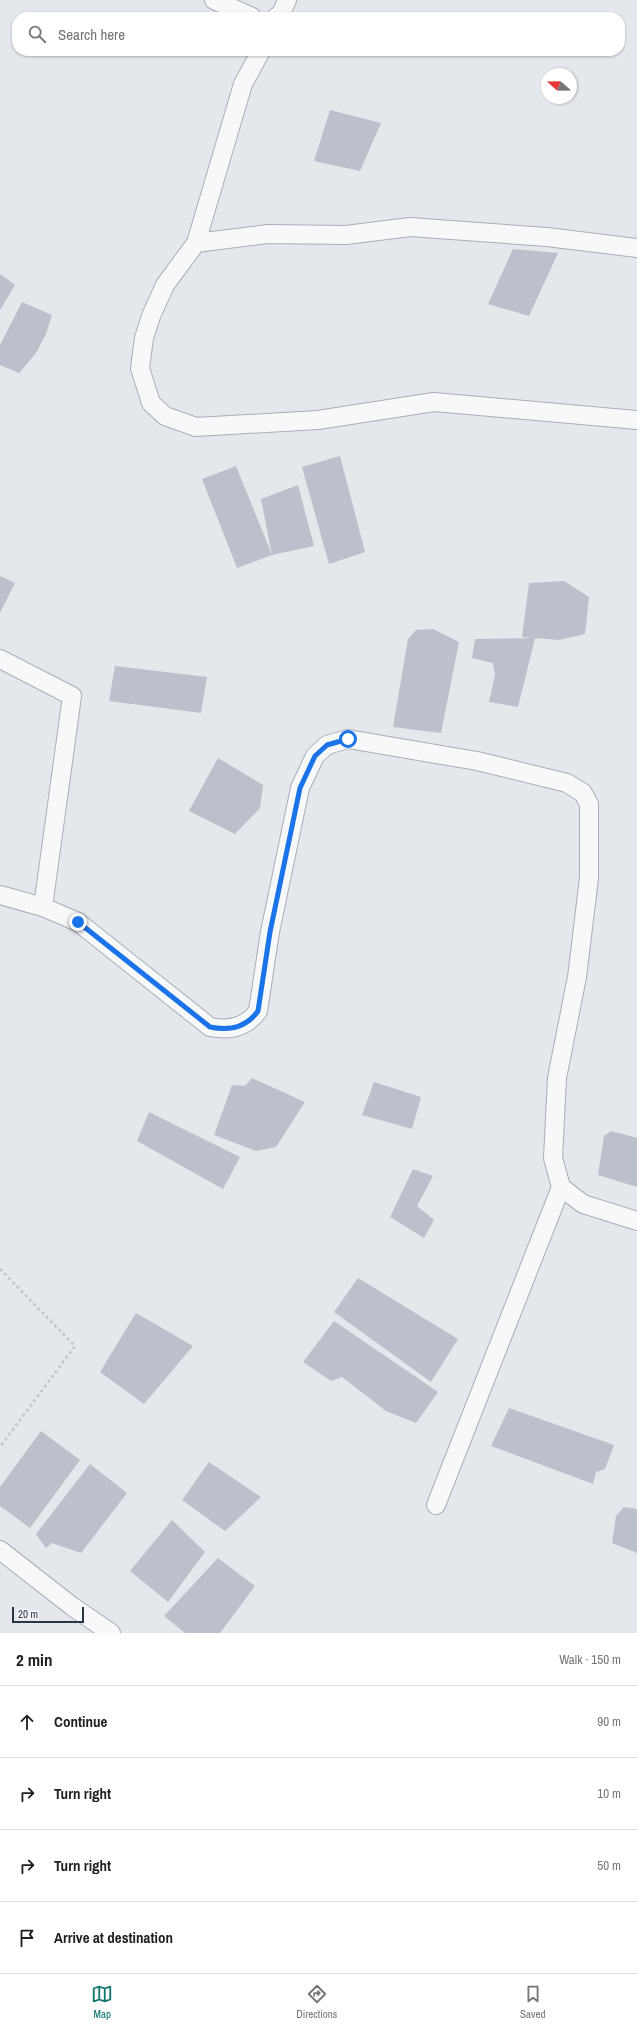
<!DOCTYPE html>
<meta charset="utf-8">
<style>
body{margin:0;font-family:"Archivo Narrow",sans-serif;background:#f6f6f6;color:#202124}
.compass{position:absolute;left:541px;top:68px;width:36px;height:36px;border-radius:50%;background:#fff;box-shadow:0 1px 3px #0004;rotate:290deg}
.scale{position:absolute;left:12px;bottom:10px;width:72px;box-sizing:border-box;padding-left:4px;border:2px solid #2b3445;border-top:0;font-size:11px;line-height:14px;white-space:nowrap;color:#2b3445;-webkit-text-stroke:3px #f4f6f9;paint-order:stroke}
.stop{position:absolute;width:12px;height:12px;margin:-9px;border:3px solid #1a73e8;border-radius:50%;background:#fff}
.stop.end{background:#1a73e8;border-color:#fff;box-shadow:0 1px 4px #0008}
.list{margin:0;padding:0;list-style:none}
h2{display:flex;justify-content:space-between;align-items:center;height:52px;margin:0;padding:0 16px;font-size:17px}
h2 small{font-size:13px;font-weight:400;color:#757577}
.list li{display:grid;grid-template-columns:26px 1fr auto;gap:12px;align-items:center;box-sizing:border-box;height:72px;padding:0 16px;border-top:1px solid #e0e0e0}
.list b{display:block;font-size:15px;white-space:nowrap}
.list em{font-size:13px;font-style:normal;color:#757577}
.icon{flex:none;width:22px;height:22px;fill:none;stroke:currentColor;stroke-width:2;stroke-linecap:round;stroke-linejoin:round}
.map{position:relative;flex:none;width:637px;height:1633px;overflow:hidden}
.search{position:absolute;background:#fff;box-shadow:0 1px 3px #0004;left:12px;right:12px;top:12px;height:44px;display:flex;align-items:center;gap:10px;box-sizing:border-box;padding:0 14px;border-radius:16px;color:#757577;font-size:15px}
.sheet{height:340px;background:#fff}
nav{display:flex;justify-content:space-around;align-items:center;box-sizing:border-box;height:56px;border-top:1px solid #e0e0e0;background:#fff;font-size:11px;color:#757577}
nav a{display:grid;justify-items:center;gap:2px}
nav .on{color:#0f766e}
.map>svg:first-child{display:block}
.building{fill:#bbc0ca}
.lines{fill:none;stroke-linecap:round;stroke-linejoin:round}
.minor-casing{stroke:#a9aeb7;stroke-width:20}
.path{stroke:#c2c5cb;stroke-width:2.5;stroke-dasharray:3 3;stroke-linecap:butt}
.minor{stroke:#f7f8fa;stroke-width:18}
.route{stroke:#1a73e8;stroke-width:5}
</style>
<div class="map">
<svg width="637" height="1633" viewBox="0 0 637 1633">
<rect width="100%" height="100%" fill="#e4e7ec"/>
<path class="building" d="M 330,110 L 381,123 L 360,171 L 314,161 Z
M 513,249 L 558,253 L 529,316 L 488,304 Z
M 0,274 L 15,285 L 0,310 Z
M 22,302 L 52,315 L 46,334 L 36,353 L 19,373 L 0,365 L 0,345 Z
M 340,456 L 365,552 L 329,564 L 302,467 Z
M 236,466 L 272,555 L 237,568 L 202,479 Z
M 298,485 L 314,546 L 272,555 L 261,499 Z
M 0,576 L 15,583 L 0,613 Z
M 564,581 L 589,597 L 585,634 L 559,640 L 535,638 L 518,707 L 489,702 L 495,675 L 493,663 L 472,658 L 475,639 L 533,638 L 522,637 L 529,583 Z
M 433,629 L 459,642 L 441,733 L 393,727 L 408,639 L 416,630 Z
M 115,666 L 207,677 L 201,713 L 109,701 Z
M 218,758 L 263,785 L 260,808 L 235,834 L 189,811 Z
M 252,1078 L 305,1102 L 276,1147 L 256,1151 L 214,1135 L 232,1085 L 245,1086 Z
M 374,1082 L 421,1097 L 412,1129 L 362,1115 Z
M 149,1112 L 240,1157 L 223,1189 L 137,1141 Z
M 611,1131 L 637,1138 L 637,1187 L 598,1175 L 604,1136 Z
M 413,1169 L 433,1176 L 417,1206 L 434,1220 L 424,1238 L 390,1217 Z
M 358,1278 L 458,1339 L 431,1382 L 334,1312 Z
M 136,1313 L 193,1346 L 144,1404 L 100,1372 Z
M 334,1321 L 438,1392 L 416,1423 L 386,1411 L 342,1377 L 331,1381 L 303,1362 Z
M 509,1408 L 614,1445 L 605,1469 L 596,1472 L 593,1484 L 491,1446 Z
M 41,1431 L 80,1460 L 30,1528 L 0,1506 L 0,1487 Z
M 209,1462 L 261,1497 L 225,1531 L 182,1500 Z
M 90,1464 L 127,1493 L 81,1553 L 52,1543 L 46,1548 L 36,1534 Z
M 624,1507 L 637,1509 L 637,1553 L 612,1543 L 616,1516 Z
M 172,1520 L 205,1552 L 168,1602 L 130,1571 Z
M 218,1558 L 255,1586 L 220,1633 L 185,1633 L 164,1616 Z"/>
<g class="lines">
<defs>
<path id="minor" d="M 214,0 L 252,17
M 276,17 L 280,16 L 287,0
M 196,243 L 243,84 L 261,51
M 637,248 L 547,237 L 410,227 L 346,235 L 268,234 L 196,243 L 165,285 L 151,316 L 144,338 L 140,368 L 151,403 L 165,416 L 196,427 L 318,420 L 434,402 L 637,420
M 0,659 L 72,696 L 43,907
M 0,895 L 43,907 L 78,922 L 210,1027 C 229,1031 246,1028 258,1011 L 270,932 L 300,788 L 315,756 L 327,745 L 348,739 L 477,761 L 567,783 L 583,793 L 589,804 L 589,878 L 577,977 L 557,1078 L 553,1158 L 561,1187 L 583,1204 L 637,1221
M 436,1505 L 561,1187
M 0,1550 L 73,1607 L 111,1633"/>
</defs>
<use href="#minor" class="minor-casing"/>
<path class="path" d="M 0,1269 L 75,1346 L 0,1447"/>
<use href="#minor" class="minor"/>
</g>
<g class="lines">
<path class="route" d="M 78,922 L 210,1027 C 229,1031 246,1028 258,1011 L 270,932 L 300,788 L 315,756 L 327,745 L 348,739"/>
</g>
</svg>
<svg class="compass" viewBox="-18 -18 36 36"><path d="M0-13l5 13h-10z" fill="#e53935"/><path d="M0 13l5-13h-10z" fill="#757577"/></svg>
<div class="scale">20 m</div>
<div class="stop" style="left:348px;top:739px"></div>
<div class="stop end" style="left:78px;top:922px"></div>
<div class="search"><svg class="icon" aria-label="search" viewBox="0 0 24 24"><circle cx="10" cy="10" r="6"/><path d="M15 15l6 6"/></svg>Search here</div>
</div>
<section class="sheet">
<h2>2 min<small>Walk · 150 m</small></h2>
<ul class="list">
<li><svg class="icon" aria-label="ahead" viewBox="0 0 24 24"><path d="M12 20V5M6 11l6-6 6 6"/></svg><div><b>Continue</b></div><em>90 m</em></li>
<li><svg class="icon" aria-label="right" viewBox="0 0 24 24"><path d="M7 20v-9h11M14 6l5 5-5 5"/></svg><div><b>Turn right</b></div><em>10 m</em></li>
<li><svg class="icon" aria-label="right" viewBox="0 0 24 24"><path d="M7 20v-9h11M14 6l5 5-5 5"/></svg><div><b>Turn right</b></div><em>50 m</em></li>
<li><svg class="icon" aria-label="arrive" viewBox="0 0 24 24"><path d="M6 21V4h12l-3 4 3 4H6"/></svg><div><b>Arrive at destination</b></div></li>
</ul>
</section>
<nav>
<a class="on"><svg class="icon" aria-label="map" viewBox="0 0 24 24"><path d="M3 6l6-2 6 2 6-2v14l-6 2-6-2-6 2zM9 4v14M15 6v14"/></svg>Map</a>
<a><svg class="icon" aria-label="directions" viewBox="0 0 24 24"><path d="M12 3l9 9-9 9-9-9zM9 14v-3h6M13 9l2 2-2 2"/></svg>Directions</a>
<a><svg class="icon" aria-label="saved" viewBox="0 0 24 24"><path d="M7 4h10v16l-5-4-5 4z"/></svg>Saved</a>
</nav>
